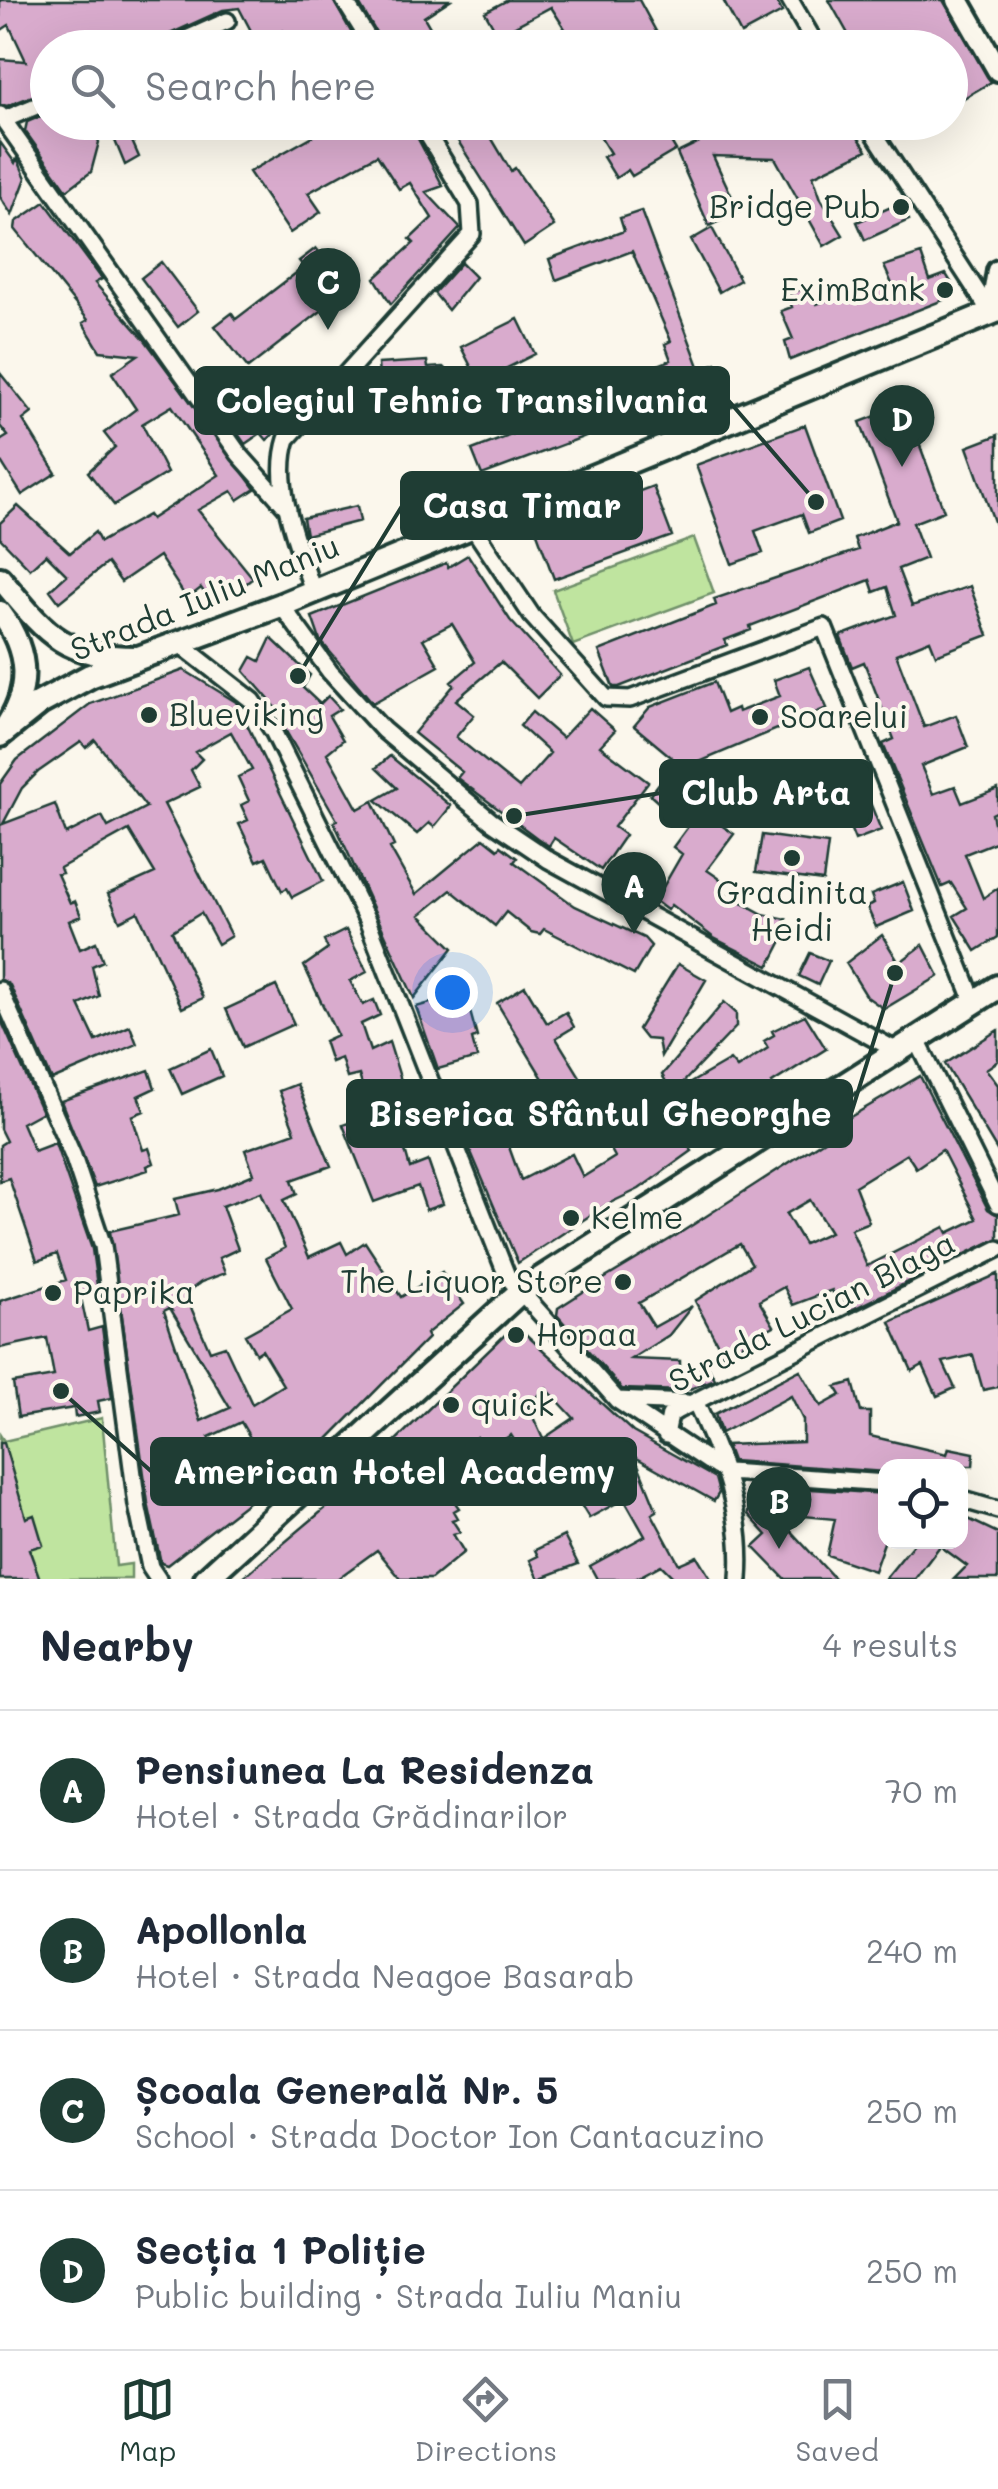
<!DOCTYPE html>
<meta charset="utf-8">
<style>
body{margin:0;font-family:Mali,sans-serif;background:#f2f2f3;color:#1f2937}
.controls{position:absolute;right:30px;bottom:30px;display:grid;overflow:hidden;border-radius:20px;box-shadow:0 10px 40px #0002}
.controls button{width:90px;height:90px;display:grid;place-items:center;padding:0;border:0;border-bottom:2px solid #e0e1e3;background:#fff;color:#1f2937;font:50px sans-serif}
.you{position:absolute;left:452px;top:992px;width:35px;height:35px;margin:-25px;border:8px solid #fff;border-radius:50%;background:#1a73e8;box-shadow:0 0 0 15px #1a73e833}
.badge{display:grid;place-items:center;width:65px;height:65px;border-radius:50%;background:#1f3d34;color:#fff;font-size:32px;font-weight:700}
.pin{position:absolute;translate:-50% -82px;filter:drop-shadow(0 2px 5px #0008)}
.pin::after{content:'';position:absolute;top:52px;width:35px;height:30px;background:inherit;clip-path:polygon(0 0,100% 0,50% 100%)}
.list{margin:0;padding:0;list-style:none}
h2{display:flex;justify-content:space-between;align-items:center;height:130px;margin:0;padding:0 40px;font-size:42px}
h2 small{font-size:32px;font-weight:400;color:#747a83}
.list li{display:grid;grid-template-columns:65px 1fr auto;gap:30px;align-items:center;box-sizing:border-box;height:160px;padding:0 40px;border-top:2px solid #e0e1e3}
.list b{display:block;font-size:38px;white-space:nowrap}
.list p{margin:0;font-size:32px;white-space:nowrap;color:#747a83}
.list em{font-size:32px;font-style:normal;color:#747a83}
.icon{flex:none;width:55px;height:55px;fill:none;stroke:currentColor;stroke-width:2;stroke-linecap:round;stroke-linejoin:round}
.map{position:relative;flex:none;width:998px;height:1579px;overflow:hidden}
.search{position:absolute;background:#fff;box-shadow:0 10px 40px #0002;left:30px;right:30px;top:30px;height:110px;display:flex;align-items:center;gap:25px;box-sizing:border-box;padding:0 35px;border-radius:55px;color:#747a83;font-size:38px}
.sheet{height:770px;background:#fff}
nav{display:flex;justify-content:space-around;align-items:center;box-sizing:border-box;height:140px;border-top:2px solid #e0e1e3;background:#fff;font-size:28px;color:#747a83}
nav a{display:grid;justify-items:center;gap:5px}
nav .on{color:#1f3d34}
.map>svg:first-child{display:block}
.green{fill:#bfe49f;stroke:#6f906a;stroke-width:2.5}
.building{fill:#d9abcd;stroke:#1f3d34;stroke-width:2.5;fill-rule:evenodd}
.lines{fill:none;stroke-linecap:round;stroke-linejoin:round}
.street-casing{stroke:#1f3d34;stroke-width:22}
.secondary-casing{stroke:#1f3d34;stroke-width:28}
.primary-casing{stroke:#1f3d34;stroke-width:30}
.street{stroke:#fbf7ec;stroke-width:15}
.secondary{stroke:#fbf7ec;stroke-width:20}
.primary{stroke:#fbf7ec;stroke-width:22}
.poi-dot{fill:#1f3d34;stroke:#fbf7ec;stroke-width:4}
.labels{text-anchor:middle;stroke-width:8;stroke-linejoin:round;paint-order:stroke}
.poi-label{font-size:32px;fill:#1f3d34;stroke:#fbf7ec;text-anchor:start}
.street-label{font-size:32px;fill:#1f3d34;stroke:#fbf7ec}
.leader{fill:none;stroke:#1f3d34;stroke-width:4}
.callout-dot{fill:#1f3d34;stroke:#fbf7ec;stroke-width:4}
.callout{fill:#1f3d34;stroke:#1f3d34;stroke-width:4}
.callout-label{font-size:35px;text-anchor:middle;font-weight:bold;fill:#fff}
</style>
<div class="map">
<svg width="998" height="1579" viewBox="0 0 998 1579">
<rect width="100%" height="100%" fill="#fbf7ec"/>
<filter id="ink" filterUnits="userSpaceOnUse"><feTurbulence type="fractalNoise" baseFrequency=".01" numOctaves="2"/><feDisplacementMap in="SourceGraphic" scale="20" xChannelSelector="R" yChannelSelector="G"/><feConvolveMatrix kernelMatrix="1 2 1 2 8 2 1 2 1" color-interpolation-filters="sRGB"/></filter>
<g filter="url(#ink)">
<path class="green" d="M 694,538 L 714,593 L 573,645 L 553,590 Z
M 102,1418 L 116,1566 L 131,1564 L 131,1579 L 0,1579 L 0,1435 L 4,1441 Z"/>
<path class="building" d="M 0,0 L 333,0 L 360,48 L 293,48 L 283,31 L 258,44 L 239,8 L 223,10 L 161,38 L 155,48 L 48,48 L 48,90 L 7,106 L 0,104 L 0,59 L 26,61 L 9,25 L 0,31 Z
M 357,0 L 450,0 L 424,17 L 442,48 L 385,48 Z
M 508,0 L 639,0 L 665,48 L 536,48 L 565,29 L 551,7 L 498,35 L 485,12 Z
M 723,0 L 776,0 L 782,12 L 741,34 Z
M 829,0 L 943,0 L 991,82 L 950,106 L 950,48 L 856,48 Z
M 48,113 L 48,122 L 91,122 L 99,142 L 91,172 L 67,190 L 25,131 L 27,122 Z
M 338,122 L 409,122 L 443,186 L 426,192 L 460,228 L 391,304 L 375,278 L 414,243 L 410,239 L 432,218 L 410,183 L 399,189 L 377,155 L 308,193 L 321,212 L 290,233 L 249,172 Z
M 446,122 L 489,122 L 497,136 L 492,139 L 511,171 L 515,168 L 554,226 L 524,246 Z
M 591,122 L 659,122 L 676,150 L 632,176 L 628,170 L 616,178 L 603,157 L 610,153 Z
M 741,122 L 848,122 L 867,150 L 813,176 L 821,199 L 843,235 L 824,246 L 775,158 L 713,156 L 739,212 L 709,226 L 677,153 Z
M 125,125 L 139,157 L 125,165 L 111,131 Z
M 0,142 L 15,163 L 17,158 L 26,178 L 12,215 L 0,197 Z
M 45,202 L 102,279 L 95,283 L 145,340 L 255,489 L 238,500 L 232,491 L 198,510 L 253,578 L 238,590 L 209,599 L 201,588 L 187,599 L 159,556 L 121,582 L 107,563 L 59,602 L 50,590 L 67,575 L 46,554 L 30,569 L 0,538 L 0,523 L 18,506 L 70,553 L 95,532 L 100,542 L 148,515 L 151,519 L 219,475 L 172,406 L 142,424 L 167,473 L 114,505 L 88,472 L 115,447 L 104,433 L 136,409 L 112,373 L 138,355 L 100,351 L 83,323 L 88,320 L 15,229 L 16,222 Z
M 900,203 L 909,220 L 865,240 L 857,222 Z
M 641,211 L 700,369 L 716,363 L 724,384 L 482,475 L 472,450 L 619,394 L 615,382 L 671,360 L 665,344 L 671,341 L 632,251 L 556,280 L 549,259 L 624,231 L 620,218 Z
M 712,228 L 740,280 L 719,292 L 691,240 Z
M 316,248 L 348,290 L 248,368 L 215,326 L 232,313 L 236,319 L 304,267 L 299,261 Z
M 921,254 L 930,280 L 946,274 L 954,287 L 951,297 L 790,360 L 785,342 L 793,339 L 781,311 L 792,307 L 787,295 L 808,286 L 817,304 L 863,286 L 867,294 L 892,284 L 884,266 Z
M 161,262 L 198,311 L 178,327 L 141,278 Z
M 461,263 L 475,277 L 448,310 L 434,293 Z
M 518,319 L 535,354 L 479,382 L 461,347 Z
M 427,361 L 428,368 L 443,367 L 450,373 L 451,385 L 445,393 L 430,394 L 430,400 L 381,403 L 378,364 Z
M 0,373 L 32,413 L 23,420 L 56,473 L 22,495 L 0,460 L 0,441 L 8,436 L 0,426 Z
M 211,377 L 247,427 L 276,401 L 291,418 L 267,440 L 261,433 L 245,444 L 202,382 Z
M 905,405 L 944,511 L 913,523 L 926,558 L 898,569 L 912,606 L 970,586 L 988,635 L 936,655 L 930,640 L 896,654 L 924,727 L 956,715 L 968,747 L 921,766 L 933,794 L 955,786 L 962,803 L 998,789 L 998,811 L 992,814 L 998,841 L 965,854 L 983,898 L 998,888 L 998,937 L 976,951 L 954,916 L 967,908 L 951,883 L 942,887 L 883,744 L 894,739 L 864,662 L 852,667 L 840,636 L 896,615 L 887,587 L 874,592 L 870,580 L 750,626 L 751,630 L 725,640 L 727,645 L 619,687 L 613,687 L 599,651 L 716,605 L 714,599 L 858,550 L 854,538 L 897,521 L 860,422 Z
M 805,425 L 840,521 L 809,533 L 802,514 L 755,531 L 763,553 L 732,564 L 696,465 Z
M 998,435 L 998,527 L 996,527 L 967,447 Z
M 653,486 L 672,536 L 554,579 L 536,530 Z
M 357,506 L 360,521 L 306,535 L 303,518 Z
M 468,555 L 510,620 L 560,675 L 537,698 L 501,662 L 456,700 L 474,715 L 456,737 L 519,788 L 550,753 L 520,726 L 532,712 L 562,738 L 590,708 L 615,730 L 600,746 L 648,782 L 614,827 L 625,835 L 601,870 L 554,838 L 549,846 L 537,838 L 457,778 L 462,772 L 414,733 L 454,685 L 451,682 L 475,662 L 452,624 L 423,639 L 439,666 L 373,703 L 320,640 L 312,617 L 446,563 L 448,567 Z
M 271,638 L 310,675 L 303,688 L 320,704 L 328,696 L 340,709 L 329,716 L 343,740 L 327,753 L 358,809 L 373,801 L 394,846 L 390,848 L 416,894 L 484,838 L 498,849 L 501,846 L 517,858 L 514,862 L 575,906 L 644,938 L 651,946 L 634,975 L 544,929 L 540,934 L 531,932 L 506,912 L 495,926 L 451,890 L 420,915 L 453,948 L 414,998 L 334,822 L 337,820 L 283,726 L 287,720 L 244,671 L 252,657 L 260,661 Z
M 809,667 L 827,708 L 685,768 L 717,793 L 701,811 L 734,834 L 707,870 L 726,883 L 721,891 L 763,914 L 786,919 L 779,933 L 785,935 L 769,966 L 714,938 L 671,905 L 667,910 L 655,901 L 682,854 L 673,847 L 687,828 L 650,795 L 676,761 L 634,726 L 650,707 L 714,682 L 726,713 L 737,708 L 738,712 L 780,696 L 774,680 Z
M 184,670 L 236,702 L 323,881 L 292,897 L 287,888 L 282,891 L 266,857 L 257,861 L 239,824 L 248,820 L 241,805 L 249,801 L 238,777 L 252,770 L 231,732 L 195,752 L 202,759 L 191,770 L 200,787 L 164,804 L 231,936 L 218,944 L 201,913 L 172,931 L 203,998 L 182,1008 L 138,912 L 120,921 L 108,894 L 155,873 L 129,830 L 60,868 L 62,873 L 57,874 L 70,903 L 75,901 L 81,916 L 69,921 L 80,949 L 96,942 L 103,961 L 92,966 L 99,996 L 79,1005 L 96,1041 L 130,1026 L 137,1044 L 52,1080 L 10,985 L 0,979 L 0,784 L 17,760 L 90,704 ZM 95,740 L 146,807 L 108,827 L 102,816 L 66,834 L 55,804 L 3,824 L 22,788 L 38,772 L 81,742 L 86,748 Z
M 390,756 L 451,806 L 434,827 L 429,823 L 417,834 L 376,800 L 397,788 L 376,768 Z
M 855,765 L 881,830 L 855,840 L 829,775 Z
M 762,835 L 828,844 L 823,881 L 756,872 Z
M 903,882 L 914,911 L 876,927 L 867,907 L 874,903 L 871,895 Z
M 346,930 L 367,972 L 350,981 L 363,1005 L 374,1000 L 380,1015 L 361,1024 L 370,1051 L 389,1042 L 408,1103 L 413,1120 L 398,1126 L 410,1168 L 428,1161 L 443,1204 L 426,1210 L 418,1186 L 374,1202 L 343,1125 L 371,1115 L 359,1075 L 347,1078 L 341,1058 L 331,1062 L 324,1041 L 337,1035 L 304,966 L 328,949 L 324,941 Z
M 882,935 L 899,963 L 923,945 L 939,976 L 884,1009 L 867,997 L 846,963 Z
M 810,953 L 829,961 L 818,985 L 799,976 Z
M 678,964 L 706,980 L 661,1056 L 658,1040 L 646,1039 L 638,1029 Z
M 276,986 L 294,1024 L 243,1047 L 226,1009 Z
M 525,986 L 547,1023 L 566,1012 L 574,1027 L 556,1038 L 587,1088 L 559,1105 L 497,1003 Z
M 465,993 L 477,1037 L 472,1039 L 477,1058 L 438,1069 L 416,1007 Z
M 724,1002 L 736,1013 L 736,1027 L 673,1093 L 730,1060 L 737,1068 L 768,1048 L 764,1041 L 774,1035 L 772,1031 L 805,1015 L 826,1049 L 772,1083 L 779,1095 L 689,1147 L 692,1151 L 639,1189 L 606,1205 L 518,1263 L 457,1119 L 493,1103 L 521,1180 L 572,1154 L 583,1177 L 615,1157 L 609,1146 L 626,1135 L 618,1122 L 631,1109 L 644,1130 L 680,1106 L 662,1075 Z
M 0,1018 L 42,1112 L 22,1123 L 34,1151 L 55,1143 L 92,1249 L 98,1293 L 81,1298 L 88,1331 L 102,1327 L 112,1398 L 98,1401 L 100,1412 L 75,1417 L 74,1408 L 18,1417 L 13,1383 L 54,1376 L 47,1338 L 0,1348 L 0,1301 L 66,1280 L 57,1254 L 37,1261 L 9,1178 L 0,1181 L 0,1145 L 6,1141 L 0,1129 Z
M 998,1030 L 998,1061 L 986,1069 L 998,1085 L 998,1152 L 945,1064 Z
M 211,1049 L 222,1076 L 182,1094 L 170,1068 Z
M 149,1070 L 155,1088 L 138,1096 L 144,1111 L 132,1116 L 143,1150 L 149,1148 L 154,1163 L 147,1166 L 148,1170 L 95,1187 L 61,1101 Z
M 920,1076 L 988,1209 L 998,1215 L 998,1238 L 849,1311 L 843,1296 L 836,1299 L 832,1290 L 793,1305 L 784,1287 L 759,1301 L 774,1326 L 757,1335 L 751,1350 L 746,1342 L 724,1356 L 695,1301 L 752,1264 L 740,1244 L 639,1303 L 654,1327 L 692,1306 L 669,1335 L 631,1359 L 680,1361 L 680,1372 L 707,1364 L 715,1379 L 685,1391 L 622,1389 L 557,1315 L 558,1308 L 597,1283 L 677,1235 L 827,1138 L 825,1134 L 840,1123 ZM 942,1150 L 977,1219 L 948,1233 L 945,1227 L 867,1266 L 851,1229 L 869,1222 L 855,1186 L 907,1154 L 916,1168 ZM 810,1200 L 830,1232 L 804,1244 L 786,1214 Z
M 297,1084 L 331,1166 L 292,1180 L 297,1194 L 284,1200 L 309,1257 L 341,1242 L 347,1254 L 365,1242 L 401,1297 L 442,1272 L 464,1304 L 426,1334 L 428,1338 L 324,1443 L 167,1565 L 161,1563 L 148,1503 L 110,1231 L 179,1215 L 175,1199 L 218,1189 L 254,1174 L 245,1150 L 295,1132 L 279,1091 ZM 261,1192 L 285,1248 L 266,1258 L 292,1309 L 245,1335 L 256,1354 L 262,1350 L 283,1385 L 252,1404 L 225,1346 L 210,1351 L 185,1294 L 201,1282 L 225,1273 L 219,1258 L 238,1249 L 222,1206 ZM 170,1308 L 230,1408 L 201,1421 L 164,1311 ZM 241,1422 L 256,1448 L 226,1463 L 209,1437 Z
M 998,1274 L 998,1387 L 983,1390 L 973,1355 L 943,1362 L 955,1388 L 937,1396 L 923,1365 L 912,1371 L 890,1322 Z
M 520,1329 L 633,1432 L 715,1478 L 719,1493 L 714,1501 L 635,1457 L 657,1511 L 652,1514 L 679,1564 L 697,1556 L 711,1579 L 675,1579 L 661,1565 L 635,1579 L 597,1579 L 590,1566 L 645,1536 L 624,1499 L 589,1518 L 570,1487 L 579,1481 L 578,1475 L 560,1447 L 529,1464 L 511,1435 L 484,1452 L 477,1437 L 435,1459 L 447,1475 L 439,1480 L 459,1508 L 454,1511 L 458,1518 L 452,1520 L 460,1532 L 453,1534 L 464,1552 L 431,1579 L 401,1579 L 377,1550 L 337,1579 L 241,1579 L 328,1506 L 510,1330 ZM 546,1388 L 574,1418 L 543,1439 L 528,1406 Z
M 800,1370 L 821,1406 L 841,1395 L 836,1387 L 853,1382 L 861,1412 L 870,1412 L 870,1436 L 947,1454 L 949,1448 L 974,1453 L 973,1466 L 886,1466 L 885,1472 L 732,1461 L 726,1445 L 803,1442 L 803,1420 L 791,1396 L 721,1433 L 715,1414 Z
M 0,1443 L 4,1443 L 26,1518 L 34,1515 L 43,1545 L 29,1549 L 40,1579 L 0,1579 Z
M 751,1485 L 886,1494 L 886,1537 L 874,1571 L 827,1555 L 835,1519 L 774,1513 L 835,1579 L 785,1579 L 754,1547 L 767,1535 L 748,1514 Z
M 960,1515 L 998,1533 L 998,1579 L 954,1579 L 967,1566 L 940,1546 L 915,1579 L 885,1579 L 915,1542 L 960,1542 Z
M 564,1536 L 578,1564 L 539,1579 L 530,1560 L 538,1556 L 535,1550 Z"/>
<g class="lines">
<defs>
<path id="street" d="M 344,0 L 374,48
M 790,0 L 818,48
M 166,48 L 227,21
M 0,115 L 239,454 L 288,509
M 3,120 L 48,101
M 867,122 L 991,313
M 470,523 L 532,616 L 606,698 L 630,699 L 824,627 L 974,1002
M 313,591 C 298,545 272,485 287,439 L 472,234 L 470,204 L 420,122
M 281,605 L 330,672 L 383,730 L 491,821 L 549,860 L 897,1051
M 180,644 L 253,701 L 273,731 L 367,920 L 507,1276 L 617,1400 L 717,1467 L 728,1472 L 886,1483
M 0,990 L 73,1156 L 103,1246 L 137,1505 L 150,1567 L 158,1579
M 916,1038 L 998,1204
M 617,1400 L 687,1403
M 696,1403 C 723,1462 744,1513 739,1579
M 666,1435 L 670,1415 L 678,1410 L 998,1249
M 960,1499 L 998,1510"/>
<path id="secondary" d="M 958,0 L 998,70
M 991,313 L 998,271
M 0,578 C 46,633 61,657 136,657
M 0,612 C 29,651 32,689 4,729"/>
<path id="primary" d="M 0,735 L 40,703 L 90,676 L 281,605 L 998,310
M 206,1579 L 520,1292 L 998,987"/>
</defs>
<use href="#street" class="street-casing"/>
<use href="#secondary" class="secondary-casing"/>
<use href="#primary" class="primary-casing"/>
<use href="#street" class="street"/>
<use href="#secondary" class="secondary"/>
<use href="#primary" class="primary"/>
</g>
</g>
<g class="poi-dot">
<circle cx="901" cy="207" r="10"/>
<circle cx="945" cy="290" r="10"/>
<circle cx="149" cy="715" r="10"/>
<circle cx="760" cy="717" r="10"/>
<circle cx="792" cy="858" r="10"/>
<circle cx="571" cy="1218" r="10"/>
<circle cx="623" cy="1282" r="10"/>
<circle cx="53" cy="1293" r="10"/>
<circle cx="516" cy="1335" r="10"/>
<circle cx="451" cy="1405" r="10"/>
</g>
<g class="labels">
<g class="poi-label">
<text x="881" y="218" text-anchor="end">Bridge Pub</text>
<text x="925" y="301" text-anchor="end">EximBank</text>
<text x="169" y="726">Blueviking</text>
<text x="780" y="728">Soarelui</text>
<text x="792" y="904" text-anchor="middle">Gradinita<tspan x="792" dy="37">Heidi</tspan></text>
<text x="591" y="1229">Kelme</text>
<text x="603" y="1293" text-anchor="end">The Liquor Store</text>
<text x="73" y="1304">Paprika</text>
<text x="536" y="1346">Hopaa</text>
<text x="471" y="1416">quick</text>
</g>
<g class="street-label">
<text transform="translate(205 598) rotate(-22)" y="11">Strada Iuliu Maniu</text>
<text transform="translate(812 1312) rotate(-27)" y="11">Strada Lucian Blaga</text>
</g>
</g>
<path class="leader" d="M816 502L728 400M298 676L402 506M514 816L661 793M895 973L851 1114M61 1391L152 1472"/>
<g class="callout-dot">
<circle cx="816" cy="502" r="10"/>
<circle cx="298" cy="676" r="10"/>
<circle cx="514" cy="816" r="10"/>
<circle cx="895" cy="973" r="10"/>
<circle cx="61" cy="1391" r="10"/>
</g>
<g class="callout">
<rect x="196" y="368" width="532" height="65" rx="10"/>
<rect x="402" y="473" width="239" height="65" rx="10"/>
<rect x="661" y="761" width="210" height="65" rx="10"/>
<rect x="348" y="1081" width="503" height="65" rx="10"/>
<rect x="152" y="1439" width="483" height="65" rx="10"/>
</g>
<g class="callout-label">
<text x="462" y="413">Colegiul Tehnic Transilvania</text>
<text x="522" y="518">Casa Timar</text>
<text x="766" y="805">Club Arta</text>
<text x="600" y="1126">Biserica Sfântul Gheorghe</text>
<text x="394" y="1484">American Hotel Academy</text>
</g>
</svg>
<div class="controls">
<button><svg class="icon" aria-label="locate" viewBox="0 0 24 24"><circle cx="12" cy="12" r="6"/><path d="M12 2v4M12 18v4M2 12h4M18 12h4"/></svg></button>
</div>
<div class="you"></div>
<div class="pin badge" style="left:634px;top:934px">A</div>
<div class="pin badge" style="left:779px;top:1549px">B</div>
<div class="pin badge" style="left:328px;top:330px">C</div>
<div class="pin badge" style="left:902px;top:467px">D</div>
<div class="search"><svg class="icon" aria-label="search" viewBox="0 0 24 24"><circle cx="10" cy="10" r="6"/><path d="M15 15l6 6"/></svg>Search here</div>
</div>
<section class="sheet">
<h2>Nearby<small>4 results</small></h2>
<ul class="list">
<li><span class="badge">A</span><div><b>Pensiunea La Residenza</b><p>Hotel · Strada Grădinarilor</p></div><em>70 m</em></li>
<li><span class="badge">B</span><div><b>Apollonla</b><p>Hotel · Strada Neagoe Basarab</p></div><em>240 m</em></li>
<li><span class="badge">C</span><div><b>Școala Generală Nr. 5</b><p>School · Strada Doctor Ion Cantacuzino</p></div><em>250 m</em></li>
<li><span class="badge">D</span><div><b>Secția 1 Poliție</b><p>Public building · Strada Iuliu Maniu</p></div><em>250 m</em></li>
</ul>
</section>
<nav>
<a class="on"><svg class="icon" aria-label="map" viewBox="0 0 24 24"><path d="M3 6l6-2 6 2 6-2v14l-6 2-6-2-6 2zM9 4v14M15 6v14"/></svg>Map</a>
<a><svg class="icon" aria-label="directions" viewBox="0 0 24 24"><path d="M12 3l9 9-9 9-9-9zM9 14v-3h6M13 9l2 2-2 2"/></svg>Directions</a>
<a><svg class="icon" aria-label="saved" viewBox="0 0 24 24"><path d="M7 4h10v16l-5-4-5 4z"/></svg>Saved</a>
</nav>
